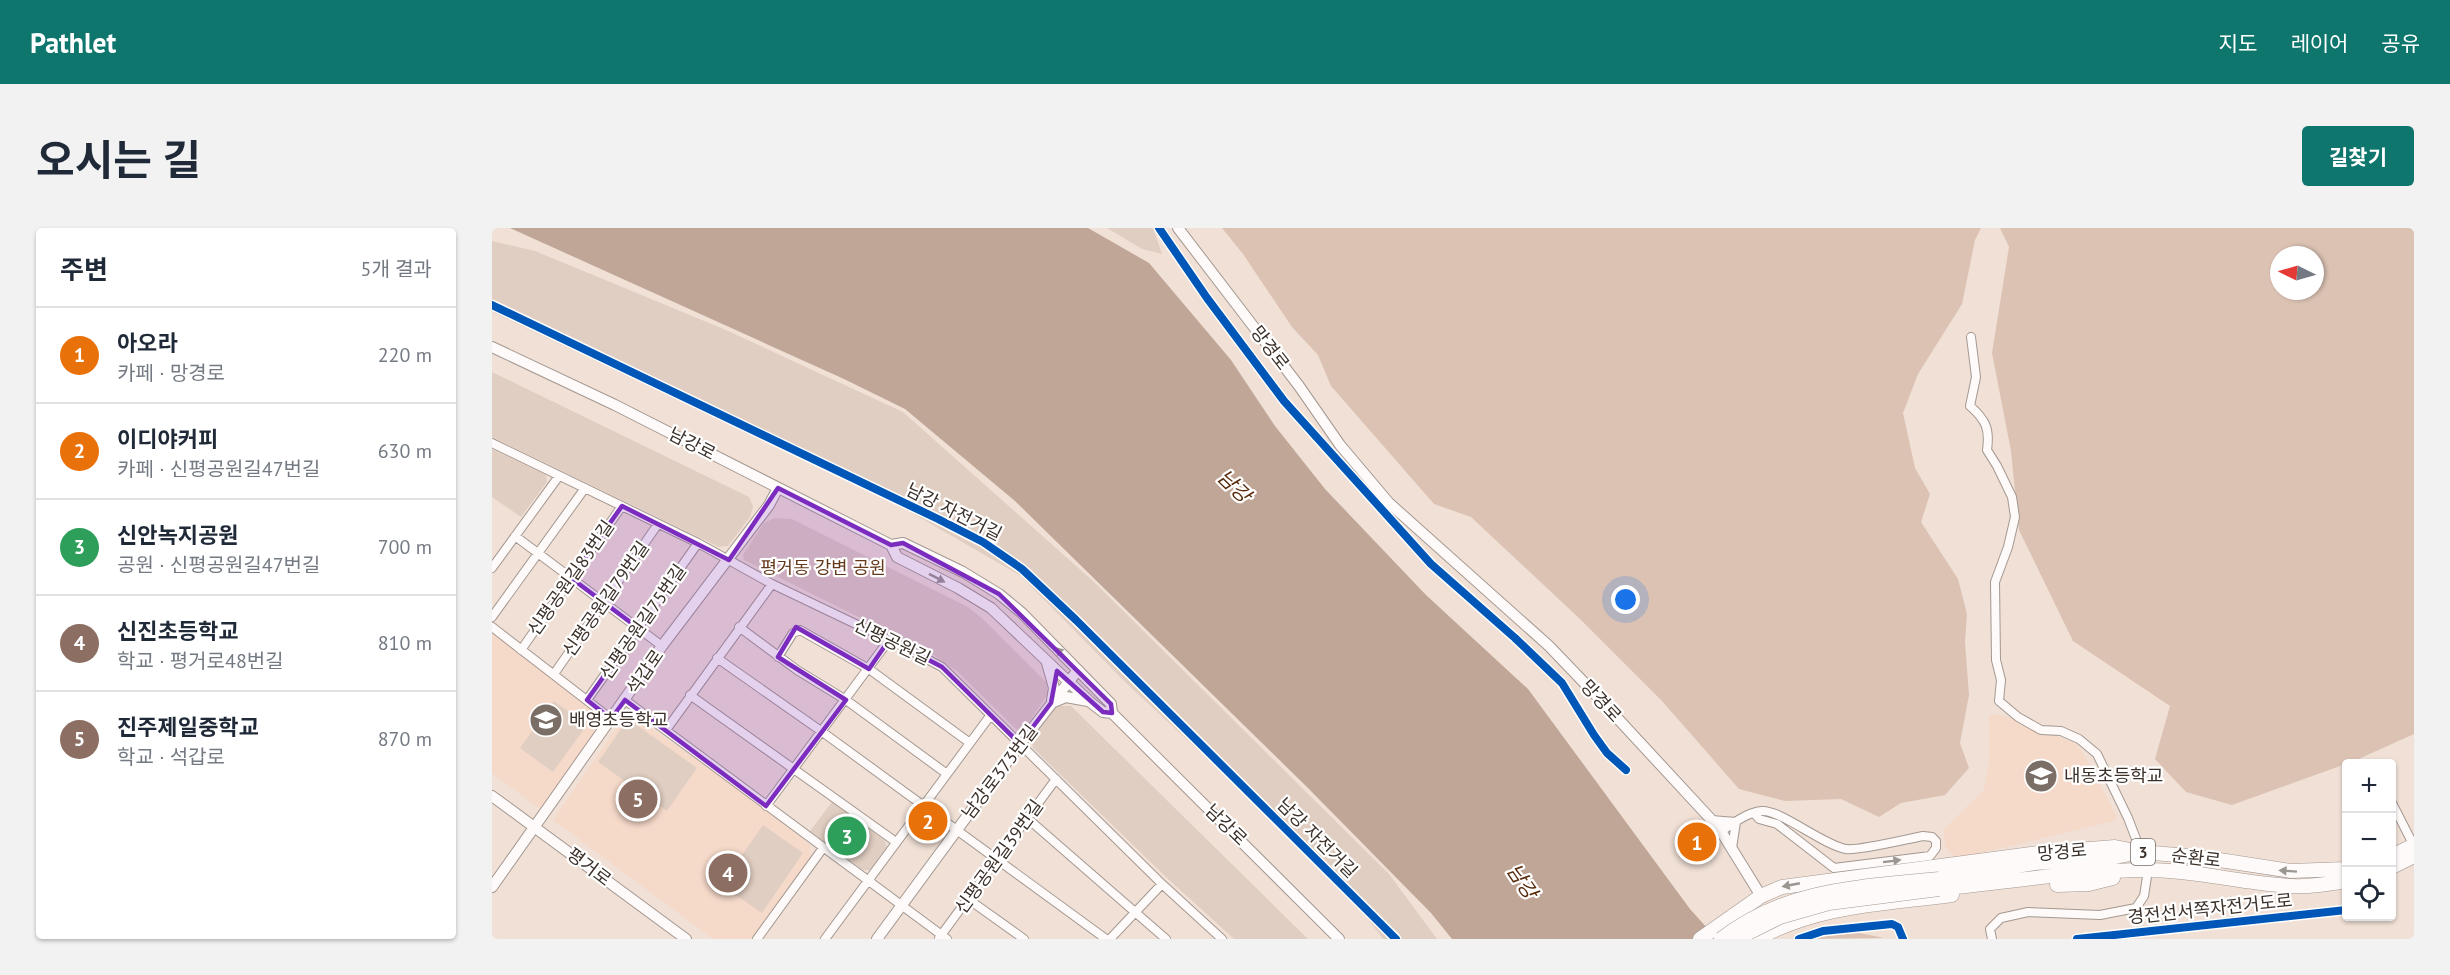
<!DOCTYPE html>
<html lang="ko">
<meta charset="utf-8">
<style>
body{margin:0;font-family:"PT Sans","Noto Sans KR",sans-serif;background:#f2f2f3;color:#1f2937}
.controls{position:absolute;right:18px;bottom:18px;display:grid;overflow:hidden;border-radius:6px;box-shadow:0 2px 4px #0004}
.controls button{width:54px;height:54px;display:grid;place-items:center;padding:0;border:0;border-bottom:2px solid #e0e1e3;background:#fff;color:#1f2937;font:30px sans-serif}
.compass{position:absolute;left:1778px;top:18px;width:54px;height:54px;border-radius:50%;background:#fff;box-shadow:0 2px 4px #0004;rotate:275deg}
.you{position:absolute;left:1134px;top:372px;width:21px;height:21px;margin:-15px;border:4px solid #fff;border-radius:50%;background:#1a73e8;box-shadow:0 0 0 9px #1a73e833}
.badge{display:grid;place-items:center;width:39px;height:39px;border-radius:50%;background:#0f766e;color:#fff;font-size:20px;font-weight:700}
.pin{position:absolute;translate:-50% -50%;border:3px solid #fff;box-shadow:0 2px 6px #0006}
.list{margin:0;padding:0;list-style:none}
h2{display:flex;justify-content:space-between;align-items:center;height:78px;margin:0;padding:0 24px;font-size:26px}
h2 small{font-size:20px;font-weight:400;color:#747a83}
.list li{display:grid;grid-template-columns:39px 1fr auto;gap:18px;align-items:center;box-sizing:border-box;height:96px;padding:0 24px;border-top:2px solid #e0e1e3}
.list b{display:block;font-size:22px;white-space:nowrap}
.list p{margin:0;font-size:20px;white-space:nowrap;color:#747a83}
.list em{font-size:20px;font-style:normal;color:#747a83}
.icon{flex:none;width:33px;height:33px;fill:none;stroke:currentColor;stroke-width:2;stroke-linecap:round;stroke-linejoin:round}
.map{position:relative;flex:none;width:1922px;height:711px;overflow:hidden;border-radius:6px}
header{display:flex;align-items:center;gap:36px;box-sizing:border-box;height:84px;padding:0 30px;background:#0f766e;color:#fff}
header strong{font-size:28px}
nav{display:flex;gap:33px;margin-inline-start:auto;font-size:21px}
.intro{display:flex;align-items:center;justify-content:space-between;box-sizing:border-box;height:144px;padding:0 36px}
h1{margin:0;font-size:42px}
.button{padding:15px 27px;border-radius:6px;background:#0f766e;color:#fff;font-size:21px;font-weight:700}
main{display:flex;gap:36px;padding:0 36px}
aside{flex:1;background:#fff;border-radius:6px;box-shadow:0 2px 4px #0004}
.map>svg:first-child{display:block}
.built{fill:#f5d9c9}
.green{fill:#e1cec2}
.forest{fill:#dbc2b3;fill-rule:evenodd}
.water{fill:#c0a696}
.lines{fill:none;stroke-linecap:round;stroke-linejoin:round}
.minor-casing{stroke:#a49891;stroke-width:10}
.tertiary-casing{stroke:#a49891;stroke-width:12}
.primary-casing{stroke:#a49891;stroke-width:15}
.minor{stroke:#fdfaf9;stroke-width:8}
.tertiary{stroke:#fdfaf9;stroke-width:10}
.primary{stroke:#fdfaf9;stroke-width:14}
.primary-bridge-casing{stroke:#a49891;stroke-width:15;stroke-linecap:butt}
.primary-bridge{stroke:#fdfaf9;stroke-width:14}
.cycleway-casing{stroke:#fff;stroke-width:11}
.cycleway{stroke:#0057b8;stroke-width:8}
.oneway{fill:#9c9692}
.marked{fill:#7b2cbf;fill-opacity:0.2;stroke:#7b2cbf;stroke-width:4.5;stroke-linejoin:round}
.labels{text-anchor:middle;stroke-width:4.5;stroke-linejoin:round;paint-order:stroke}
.shield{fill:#fff;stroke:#766f6a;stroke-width:1.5}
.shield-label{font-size:16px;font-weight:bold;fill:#3c312a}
.street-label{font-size:18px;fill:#3c312a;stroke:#fff}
.park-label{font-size:18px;fill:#65391b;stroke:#fff}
.poi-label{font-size:18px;fill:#3c312a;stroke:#fff;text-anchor:start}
.water-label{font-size:20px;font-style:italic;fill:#582d0e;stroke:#fff}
</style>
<header>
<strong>Pathlet</strong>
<nav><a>지도</a><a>레이어</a><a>공유</a></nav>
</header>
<div class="intro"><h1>오시는 길</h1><a class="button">길찾기</a></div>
<main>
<aside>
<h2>주변<small>5개 결과</small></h2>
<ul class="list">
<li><span class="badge" style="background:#e8710a">1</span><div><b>아오라</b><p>카페 · 망경로</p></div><em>220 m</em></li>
<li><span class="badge" style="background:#e8710a">2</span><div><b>이디야커피</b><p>카페 · 신평공원길47번길</p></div><em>630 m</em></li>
<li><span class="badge" style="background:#2e9e5b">3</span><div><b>신안녹지공원</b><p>공원 · 신평공원길47번길</p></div><em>700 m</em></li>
<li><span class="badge" style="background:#8d6e63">4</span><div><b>신진초등학교</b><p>학교 · 평거로48번길</p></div><em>810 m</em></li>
<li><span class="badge" style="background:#8d6e63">5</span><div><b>진주제일중학교</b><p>학교 · 석갑로</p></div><em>870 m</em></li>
</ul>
</aside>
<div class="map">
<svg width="1922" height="711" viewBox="0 0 1922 711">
<rect width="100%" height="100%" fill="#f0e0d6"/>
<path class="built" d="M 0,403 L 107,485 L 109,498 L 48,581 L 0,545 Z
M 1497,486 L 1513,488 L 1583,515 L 1593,528 L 1625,589 L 1622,593 L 1464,631 L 1453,619 L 1452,601 L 1492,562 L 1497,534 Z
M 142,488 L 232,551 L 318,616 L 319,629 L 260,711 L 221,711 L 61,592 L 132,489 Z"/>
<path class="green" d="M 615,0 L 661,0 L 670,26 L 650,21 Z
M 0,13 L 43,23 L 234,102 L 411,184 L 601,353 L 897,646 L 945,711 L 891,711 L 848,654 L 632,453 L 529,348 L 408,278 L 0,84 Z
M 0,144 L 257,269 L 261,278 L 258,289 L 236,318 L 227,319 L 0,209 Z
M 0,221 L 54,247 L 55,254 L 29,289 L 0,269 Z
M 283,290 L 300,291 L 476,379 L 493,393 L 554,454 L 556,466 L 534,498 L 530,502 L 524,501 L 466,444 L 439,425 L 252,332 L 251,327 L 272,295 Z
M 62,473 L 95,497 L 61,544 L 28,520 Z
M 565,478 L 579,478 L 816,711 L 742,711 L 675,650 L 541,520 L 539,511 Z
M 136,491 L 205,540 L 175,583 L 106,534 Z
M 340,574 L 392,612 L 395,619 L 378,642 L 371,642 L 318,603 Z
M 271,597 L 311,625 L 270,685 L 229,657 Z"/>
<path class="forest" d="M 730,0 L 1489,0 L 1483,12 L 1470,76 L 1426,146 L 1411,185 L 1423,240 L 1438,266 L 1429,294 L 1466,351 L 1475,386 L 1473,414 L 1477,467 L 1468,515 L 1477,540 L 1453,567 L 1409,575 L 1387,589 L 1349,571 L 1293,573 L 1247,561 L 1170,473 L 1088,391 L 979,289 L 942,276 L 839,158 L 826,127 L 800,99 L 751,26 Z
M 1508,0 L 1922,0 L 1922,506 L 1862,533 L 1740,577 L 1694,564 L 1663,531 L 1678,478 L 1581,413 L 1527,302 L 1519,223 L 1500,125 L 1517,19 ZM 1787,27 L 1823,27 L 1823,63 L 1787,63 Z
M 1358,703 L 1392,710 L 1321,711 Z"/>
<path class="water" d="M 18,0 L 596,0 L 657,35 L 739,132 L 783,198 L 833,261 L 934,367 L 1036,461 L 1198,681 L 1225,711 L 960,711 L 939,685 L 816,560 L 523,273 L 413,181 L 352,151 Z"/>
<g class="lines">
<defs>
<path id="minor" d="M 1479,109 L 1484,149 L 1478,178 C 1494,192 1498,201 1495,222 L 1505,238 L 1520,269 L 1523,289 L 1516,319 L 1503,354 L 1504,432 L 1509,452 L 1507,473 L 1526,489 L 1549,502 L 1569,503 L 1587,511 L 1605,526 L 1636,590 L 1656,642 L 1652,668 L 1644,680 L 1608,687 L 1536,684 L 1509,690 L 1498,701 L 1500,711
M 0,215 L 206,315 L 280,356 L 416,421 L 450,439 L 670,656 L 730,711
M 23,308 L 170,418
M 0,340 L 67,248
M 0,389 L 93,260
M 0,399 L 119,491
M 247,399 L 305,442 L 354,472 L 455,546
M 29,422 L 130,278
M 286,429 L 301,405 L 308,402 L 377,441 L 478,515
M 225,430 L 329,503 L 614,711
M 62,446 L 166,296
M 198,467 L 404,614
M 95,472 L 206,315
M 133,472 L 455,711
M 174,502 L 280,356
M 1900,575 L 1922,618
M 274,578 L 397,412
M 535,590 L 674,711
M 1219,592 L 1244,594 L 1240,620
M 1229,603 C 1241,596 1255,584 1270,583 C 1289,582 1331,617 1354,621 C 1366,623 1415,611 1431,608 L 1440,609 L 1444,613 L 1444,620 L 1438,628 L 1342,640 L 1285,596 L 1267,591 L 1263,586
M 476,671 L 532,711
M 447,710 L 564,551
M 265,711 L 331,620
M 333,711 L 498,488
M 618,711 L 670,656"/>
<path id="tertiary" d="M 686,0 L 807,158 L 848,217 L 897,275 L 1057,418 L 1103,466 L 1227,600 L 1269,668
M 0,119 L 123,177 L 399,317 L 405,329 L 466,360 L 499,380 L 598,474 L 611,484 L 620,485 L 847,711
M 399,317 L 411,315 L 471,344 L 507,366 L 530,385 L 619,476 L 620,485
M 555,435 L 562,460 L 560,472
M 562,474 L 574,469 L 596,473
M 0,568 L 194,711
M 0,659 L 170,418 L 277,277 L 286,260
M 385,711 L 528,516 L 586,442"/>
<path id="primary" d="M 1900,628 L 1922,617
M 1900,639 L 1922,628
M 1447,651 L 1543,635 L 1623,629 L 1649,624 L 1708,629 L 1799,643 L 1854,641
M 1565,657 L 1597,656 L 1621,650
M 1447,661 C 1516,654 1586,642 1656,642 C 1705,642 1752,656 1800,658 C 1818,659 1837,656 1854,653
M 1208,711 L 1269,668 L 1290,659 L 1547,625 L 1623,619 L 1649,624
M 1265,711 C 1326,677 1392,676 1460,667"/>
</defs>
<use href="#minor" class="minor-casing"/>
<use href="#tertiary" class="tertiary-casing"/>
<use href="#primary" class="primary-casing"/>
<use href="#minor" class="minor"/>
<use href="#tertiary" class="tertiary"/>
<use href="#primary" class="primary"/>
<defs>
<path id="primary-bridge" d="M 1229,711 C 1295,660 1368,659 1447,651
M 1244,711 L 1288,689 L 1337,675 L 1447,661"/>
</defs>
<use href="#primary-bridge" class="primary-bridge-casing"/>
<use href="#primary-bridge" class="primary-bridge"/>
<defs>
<path id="cycleway" d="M 667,0 L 715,70 L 792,173 L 939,336 L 1023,410 L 1070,455 L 1102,507 L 1115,525 L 1134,542
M 0,77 L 446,291 L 491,314 L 530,341 L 584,392 L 904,711
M 1307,711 L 1331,703 L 1400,696 L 1406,699 L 1411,711
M 1585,711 L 1854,682"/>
</defs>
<use href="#cycleway" class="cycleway-casing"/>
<use href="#cycleway" class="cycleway"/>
</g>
<defs><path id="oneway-solid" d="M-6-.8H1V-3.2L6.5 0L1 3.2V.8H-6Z" transform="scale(1.5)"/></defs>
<g class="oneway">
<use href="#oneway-solid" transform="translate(445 350) rotate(27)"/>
<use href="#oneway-solid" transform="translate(570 426) rotate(-134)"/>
<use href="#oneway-solid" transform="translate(1400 633) rotate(-7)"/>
<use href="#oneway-solid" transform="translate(1796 643) rotate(-176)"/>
<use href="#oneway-solid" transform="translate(1299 657) rotate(169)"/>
</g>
<path class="marked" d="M 286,260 L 399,317 L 411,315 L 507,366 L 619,476 L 620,485 L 611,484 L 565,443 L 559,475 L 528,516 L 450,439 L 416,421 L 397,412 L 377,441 L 304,399 L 286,429 L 354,472 L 274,578 L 133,472 L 119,491 L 95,472 L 146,400 L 79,350 L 130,278 L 237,332 Z"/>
<defs>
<symbol id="school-disc" viewBox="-11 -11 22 22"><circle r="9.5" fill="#7b6e66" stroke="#fff"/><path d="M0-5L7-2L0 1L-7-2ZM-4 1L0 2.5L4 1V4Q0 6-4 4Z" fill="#fff"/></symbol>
</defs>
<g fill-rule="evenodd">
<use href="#school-disc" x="35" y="473" width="38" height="38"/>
<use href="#school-disc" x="1530" y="529" width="38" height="38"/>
</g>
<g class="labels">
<rect class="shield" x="1639" y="611" width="24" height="26" rx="4.5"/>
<g class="shield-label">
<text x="1651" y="630">3</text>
</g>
<g class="street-label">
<text transform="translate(778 120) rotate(52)" y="6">망경로</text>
<text transform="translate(200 216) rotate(27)" y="6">남강로</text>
<text transform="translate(462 284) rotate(27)" y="6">남강 자전거길</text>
<text transform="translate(79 350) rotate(-55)" y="6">신평공원길83번길</text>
<text transform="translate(114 371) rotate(-55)" y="6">신평공원길79번길</text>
<text transform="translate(151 394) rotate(-55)" y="6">신평공원길75번길</text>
<text transform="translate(400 414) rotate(26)" y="6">신평공원길</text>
<text transform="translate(153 444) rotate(-55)" y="6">석갑로</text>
<text transform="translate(1109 473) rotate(47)" y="6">망경로</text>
<text transform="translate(508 544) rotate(-53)" y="6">남강로373번길</text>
<text transform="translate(734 597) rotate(44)" y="6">남강로</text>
<text transform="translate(825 610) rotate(45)" y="6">남강 자전거길</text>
<text transform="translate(1570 624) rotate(-5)" y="6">망경로</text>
<text transform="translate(507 629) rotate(-54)" y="6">신평공원길39번길</text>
<text transform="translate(1704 630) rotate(7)" y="6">순환로</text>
<text transform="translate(97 639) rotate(37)" y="6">평거로</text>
<text transform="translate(1718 681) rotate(-6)" y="6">경전선서쪽자전거도로</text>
</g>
<g class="park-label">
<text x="331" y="346">평거동 강변 공원</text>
</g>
<g class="poi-label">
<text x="77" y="498">배영초등학교</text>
<text x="1572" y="554">내동초등학교</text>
</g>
<g class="water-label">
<text transform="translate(742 258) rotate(44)" y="7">남강</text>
<text transform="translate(1030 653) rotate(56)" y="7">남강</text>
</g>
</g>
</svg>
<div class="controls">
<button>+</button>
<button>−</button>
<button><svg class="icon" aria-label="locate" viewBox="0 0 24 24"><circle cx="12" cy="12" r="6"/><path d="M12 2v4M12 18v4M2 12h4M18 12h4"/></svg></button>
</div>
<svg class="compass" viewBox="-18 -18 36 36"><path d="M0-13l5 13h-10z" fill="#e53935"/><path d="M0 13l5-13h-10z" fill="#747a83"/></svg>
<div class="you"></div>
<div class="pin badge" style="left:1205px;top:614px;background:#e8710a">1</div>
<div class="pin badge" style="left:436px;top:593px;background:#e8710a">2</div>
<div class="pin badge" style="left:355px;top:608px;background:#2e9e5b">3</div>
<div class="pin badge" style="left:236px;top:645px;background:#8d6e63">4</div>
<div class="pin badge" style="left:146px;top:571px;background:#8d6e63">5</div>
</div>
</main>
